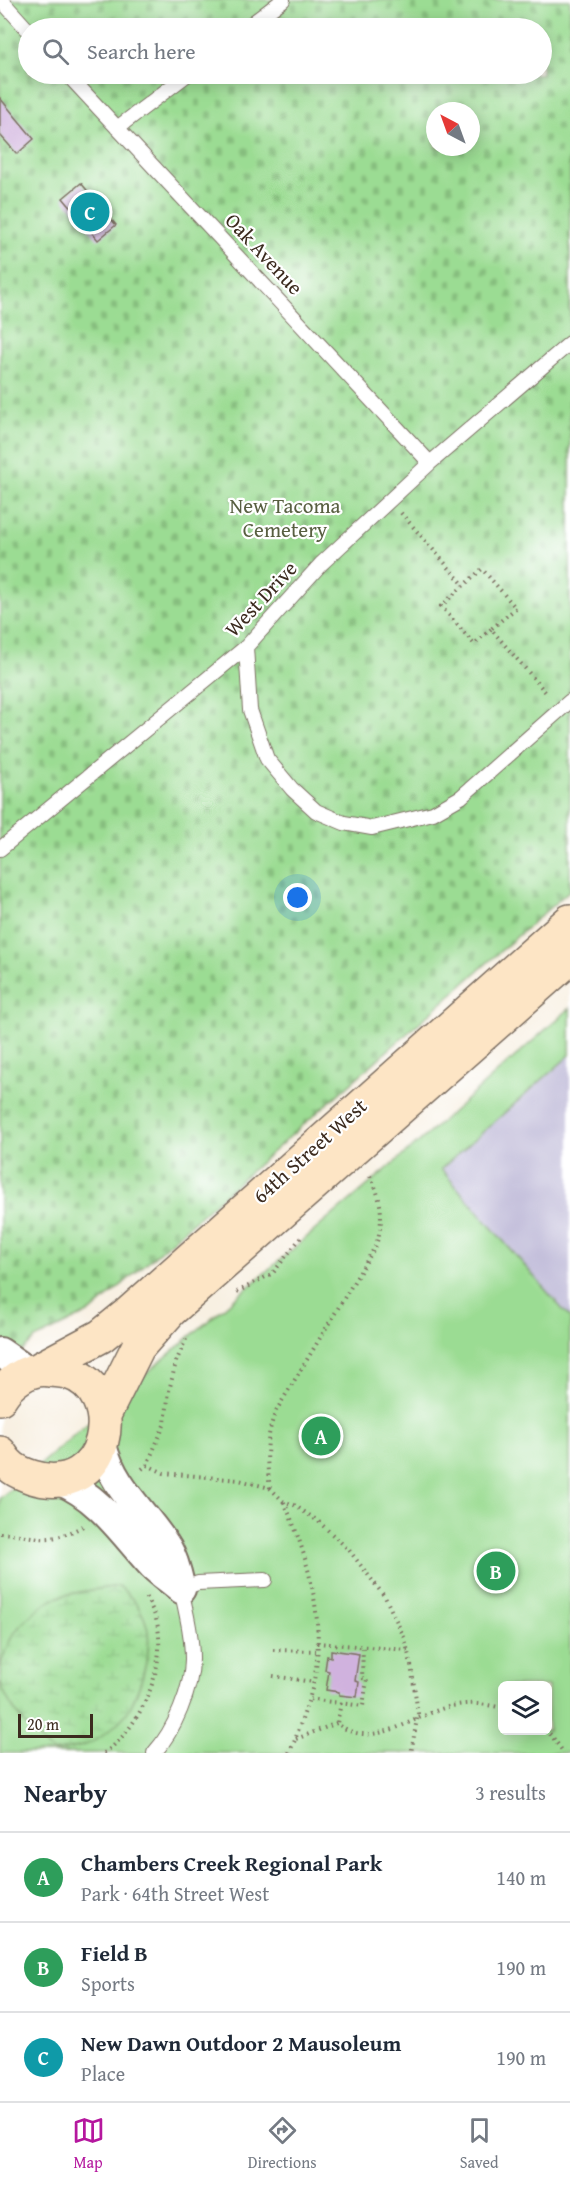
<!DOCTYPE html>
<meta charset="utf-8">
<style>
body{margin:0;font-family:"Gentium Book Plus",serif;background:#f2f2f3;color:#1f2937}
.controls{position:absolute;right:18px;bottom:18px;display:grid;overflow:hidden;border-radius:9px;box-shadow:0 3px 15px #0003}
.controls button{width:54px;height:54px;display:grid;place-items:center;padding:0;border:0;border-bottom:2px solid #e0e1e3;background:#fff;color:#1f2937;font:30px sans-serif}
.compass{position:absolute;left:426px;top:102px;width:54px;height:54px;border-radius:50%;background:#fff;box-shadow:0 3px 15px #0003;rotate:319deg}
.scale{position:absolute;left:18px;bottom:15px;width:75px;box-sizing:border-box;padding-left:6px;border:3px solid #3b2a1e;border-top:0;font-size:16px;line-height:21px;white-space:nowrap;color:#3b2a1e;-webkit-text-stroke:4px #fff;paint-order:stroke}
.you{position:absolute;left:298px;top:898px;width:21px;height:21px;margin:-15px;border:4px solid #fff;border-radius:50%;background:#1a73e8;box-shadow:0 0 0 9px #1a73e833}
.badge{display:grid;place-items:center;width:39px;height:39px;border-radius:50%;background:#b5179e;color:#fff;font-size:20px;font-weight:700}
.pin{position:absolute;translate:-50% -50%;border:3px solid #fff;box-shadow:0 2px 6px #0006}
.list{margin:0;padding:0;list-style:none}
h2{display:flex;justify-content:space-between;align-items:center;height:78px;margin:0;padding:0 24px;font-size:26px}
h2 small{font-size:20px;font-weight:400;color:#747a83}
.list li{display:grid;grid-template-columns:39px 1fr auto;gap:18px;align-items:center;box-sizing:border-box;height:90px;padding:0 24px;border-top:2px solid #e0e1e3}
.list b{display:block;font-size:22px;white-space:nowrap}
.list p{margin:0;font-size:20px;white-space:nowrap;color:#747a83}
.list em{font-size:20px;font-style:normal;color:#747a83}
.icon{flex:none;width:33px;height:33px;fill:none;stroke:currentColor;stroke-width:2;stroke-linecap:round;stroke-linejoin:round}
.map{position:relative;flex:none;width:570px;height:1753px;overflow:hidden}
.search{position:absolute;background:#fff;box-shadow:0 3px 15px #0003;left:18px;right:18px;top:18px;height:66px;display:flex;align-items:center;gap:15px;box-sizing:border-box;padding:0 21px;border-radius:33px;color:#747a83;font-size:22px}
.sheet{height:348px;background:#fff}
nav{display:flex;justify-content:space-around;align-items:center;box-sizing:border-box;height:84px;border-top:2px solid #e0e1e3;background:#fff;font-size:16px;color:#747a83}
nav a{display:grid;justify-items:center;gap:3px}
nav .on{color:#b5179e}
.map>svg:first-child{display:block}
.industrial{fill:#c4c0db}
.green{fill:#9bdc93;stroke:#6b8358;stroke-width:1.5;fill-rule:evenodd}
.wetland{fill:url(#wetland-marsh);stroke:#6b8358;stroke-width:1.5}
.cemetery{fill:url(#cemetery-stones);stroke:#6b8358;stroke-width:1.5;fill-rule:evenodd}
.building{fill:#d0b2de}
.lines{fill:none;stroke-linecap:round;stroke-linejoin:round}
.lane-casing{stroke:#7d6f63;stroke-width:16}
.street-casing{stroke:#7d6f63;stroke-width:32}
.secondary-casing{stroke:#7d6f63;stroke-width:36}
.path{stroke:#7d6f63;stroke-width:4;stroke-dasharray:1.5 4.5;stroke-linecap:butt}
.lane{stroke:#fff;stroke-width:14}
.street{stroke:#fff;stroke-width:28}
.secondary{stroke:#fde5c5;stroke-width:33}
.labels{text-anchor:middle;stroke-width:4.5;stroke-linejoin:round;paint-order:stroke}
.street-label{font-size:21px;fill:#3b2a1e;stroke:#fff}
.park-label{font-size:21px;fill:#585f41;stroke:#fff}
</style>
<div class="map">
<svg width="570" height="1753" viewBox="0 0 570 1753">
<defs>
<pattern id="wetland-marsh" width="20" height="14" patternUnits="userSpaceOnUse" patternTransform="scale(1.5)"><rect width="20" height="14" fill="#9bdc93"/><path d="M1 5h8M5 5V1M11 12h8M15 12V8" fill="none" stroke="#86bd7e"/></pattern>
<pattern id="cemetery-stones" width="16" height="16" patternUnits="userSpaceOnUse" patternTransform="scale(1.5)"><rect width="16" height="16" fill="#9bdc93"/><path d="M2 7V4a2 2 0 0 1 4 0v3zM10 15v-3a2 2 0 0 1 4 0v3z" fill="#86bd7e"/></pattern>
</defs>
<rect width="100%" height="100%" fill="#fff"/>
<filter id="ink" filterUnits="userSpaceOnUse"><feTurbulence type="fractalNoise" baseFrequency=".0167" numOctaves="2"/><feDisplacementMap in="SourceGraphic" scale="12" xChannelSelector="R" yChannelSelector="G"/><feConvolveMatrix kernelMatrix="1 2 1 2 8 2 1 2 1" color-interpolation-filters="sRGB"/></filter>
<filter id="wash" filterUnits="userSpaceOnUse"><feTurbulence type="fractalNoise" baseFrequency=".008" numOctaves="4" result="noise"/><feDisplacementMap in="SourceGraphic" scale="24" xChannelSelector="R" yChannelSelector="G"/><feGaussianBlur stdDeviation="1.35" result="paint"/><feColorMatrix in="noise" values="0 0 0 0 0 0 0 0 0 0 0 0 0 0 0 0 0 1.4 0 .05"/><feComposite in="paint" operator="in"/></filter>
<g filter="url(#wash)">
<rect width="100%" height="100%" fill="#f8f0e2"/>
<path class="industrial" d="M 570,1055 L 570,1318 L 441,1169 Z"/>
<path class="green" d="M 570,1008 L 570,1055 L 441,1169 L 570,1318 L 570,1753 L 0,1753 L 0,1498 L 421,1140 ZM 502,1686 L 548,1686 L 548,1730 L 502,1730 Z"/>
<path class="wetland" d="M 119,1586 C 131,1597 141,1607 146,1623 C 154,1647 141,1686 130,1708 C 125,1717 110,1730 101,1737 C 88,1747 68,1749 53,1752 C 34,1736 3,1703 0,1677 C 0,1657 11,1633 26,1620 C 34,1612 45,1602 55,1598 C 75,1591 98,1589 119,1586 Z"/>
<path class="cemetery" d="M 0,0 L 570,0 L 570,890 L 92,1311 L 35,1339 L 0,1372 ZM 28,28 L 542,28 L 542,74 L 28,74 ZM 435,111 L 471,111 L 471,147 L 435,147 Z"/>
<g id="blocks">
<path class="building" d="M 0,98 L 34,139 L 17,154 L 0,135 Z
M 81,183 L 116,225 L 98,240 L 63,198 Z
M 331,1650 L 359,1654 L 355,1681 L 359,1682 L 357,1697 L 339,1695 L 339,1692 L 326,1690 L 329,1671 L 325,1670 L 327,1656 L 331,1657 Z"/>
</g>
</g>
<g filter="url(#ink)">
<use href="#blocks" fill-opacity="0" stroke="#7d6f63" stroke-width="1.5"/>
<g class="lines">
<defs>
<path id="lane" d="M 1,0 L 28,30
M 246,28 L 283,0
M 67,74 L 430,463
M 117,128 L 188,74
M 246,647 L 250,710 L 267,759 L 292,789 L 316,811 L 344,823 L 372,828 L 433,813 L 461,797 L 570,701
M 0,849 L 246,647 L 321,564 L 430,463 L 570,343
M 154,1753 C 174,1731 192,1689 192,1659 C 192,1635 186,1612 181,1589 L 198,1583 L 265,1580"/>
<path id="street" d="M 0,1352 L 29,1372
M 102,1445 C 114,1491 145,1511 168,1549 C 175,1561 178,1576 181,1589
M 60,1481 C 100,1497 124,1535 152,1565 C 161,1574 172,1581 181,1589"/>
<path id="secondary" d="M 41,1368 L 101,1336 L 128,1314 L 570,921
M 0,1398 C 9,1382 29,1367 49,1370 C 54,1370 61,1371 67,1372 C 130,1391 109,1501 32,1477 C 17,1472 8,1467 0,1453
M 104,1415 L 138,1347 L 170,1311 L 570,958"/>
</defs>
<use href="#lane" class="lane-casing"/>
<use href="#street" class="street-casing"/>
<use href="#secondary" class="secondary-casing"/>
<path class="path" d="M 401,513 L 464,585
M 491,629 L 474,644 L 441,606 L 482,569 L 516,608 L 491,629 L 548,695
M 237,1292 L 273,1273 L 302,1236
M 147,1465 L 164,1473 L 239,1480 L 270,1488 L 283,1501 L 294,1505 L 318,1521 L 349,1550 L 385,1597 L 405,1639 L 411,1665 L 418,1713 L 411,1753
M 142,1469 L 147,1465 L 165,1423 L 169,1391 L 176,1362 L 186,1339
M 270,1488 C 266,1460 265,1438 276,1411 L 375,1247 C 385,1222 382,1197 369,1174
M 284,1502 C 310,1560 330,1635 309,1699 L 363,1706 L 367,1679 L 362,1678 L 363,1646
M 0,1533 C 38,1535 45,1547 83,1526
M 317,1643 L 408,1650
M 273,1650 L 316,1651
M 273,1676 L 313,1682
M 341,1703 L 337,1723 C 373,1753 414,1714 452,1706 C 469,1702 486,1704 502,1708
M 545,1730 L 551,1735 L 564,1753
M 296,1739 L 337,1723
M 104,1753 C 141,1728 169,1663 156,1619 C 154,1611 148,1602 144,1594
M 289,1753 L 295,1740 L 309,1699"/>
<use href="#lane" class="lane"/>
<use href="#street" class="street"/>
<use href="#secondary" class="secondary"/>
</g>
</g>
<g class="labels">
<g class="street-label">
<text transform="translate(264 254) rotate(47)" y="7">Oak Avenue</text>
<text transform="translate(261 599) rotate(-47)" y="7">West Drive</text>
<text transform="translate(310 1151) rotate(-42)" y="7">64th Street West</text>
</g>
<g class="park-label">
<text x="285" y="513">New Tacoma<tspan x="285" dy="24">Cemetery</tspan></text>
</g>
</g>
</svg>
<div class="controls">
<button><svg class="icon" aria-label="layers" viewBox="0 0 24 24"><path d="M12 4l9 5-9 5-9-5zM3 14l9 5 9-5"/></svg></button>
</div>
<svg class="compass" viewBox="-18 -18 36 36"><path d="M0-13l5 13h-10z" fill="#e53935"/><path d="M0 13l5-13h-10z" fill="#747a83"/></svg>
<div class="scale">20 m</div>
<div class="you"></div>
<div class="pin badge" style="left:321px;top:1436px;background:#2e9e5b">A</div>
<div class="pin badge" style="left:496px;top:1571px;background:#2e9e5b">B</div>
<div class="pin badge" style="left:90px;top:212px;background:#0f9aa8">C</div>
<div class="search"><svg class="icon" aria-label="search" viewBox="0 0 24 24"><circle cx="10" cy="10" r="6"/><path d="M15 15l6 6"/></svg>Search here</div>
</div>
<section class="sheet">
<h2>Nearby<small>3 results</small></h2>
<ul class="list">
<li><span class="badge" style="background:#2e9e5b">A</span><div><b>Chambers Creek Regional Park</b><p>Park · 64th Street West</p></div><em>140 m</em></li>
<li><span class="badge" style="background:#2e9e5b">B</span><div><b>Field B</b><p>Sports</p></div><em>190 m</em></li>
<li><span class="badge" style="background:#0f9aa8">C</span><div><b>New Dawn Outdoor 2 Mausoleum</b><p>Place</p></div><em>190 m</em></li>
</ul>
</section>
<nav>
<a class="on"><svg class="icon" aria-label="map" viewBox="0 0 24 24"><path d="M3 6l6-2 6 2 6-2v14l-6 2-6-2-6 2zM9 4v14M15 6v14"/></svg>Map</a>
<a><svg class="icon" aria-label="directions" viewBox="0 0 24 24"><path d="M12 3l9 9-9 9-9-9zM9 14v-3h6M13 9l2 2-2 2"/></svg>Directions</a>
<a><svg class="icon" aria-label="saved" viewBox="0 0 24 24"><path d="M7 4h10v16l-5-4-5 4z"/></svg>Saved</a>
</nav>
